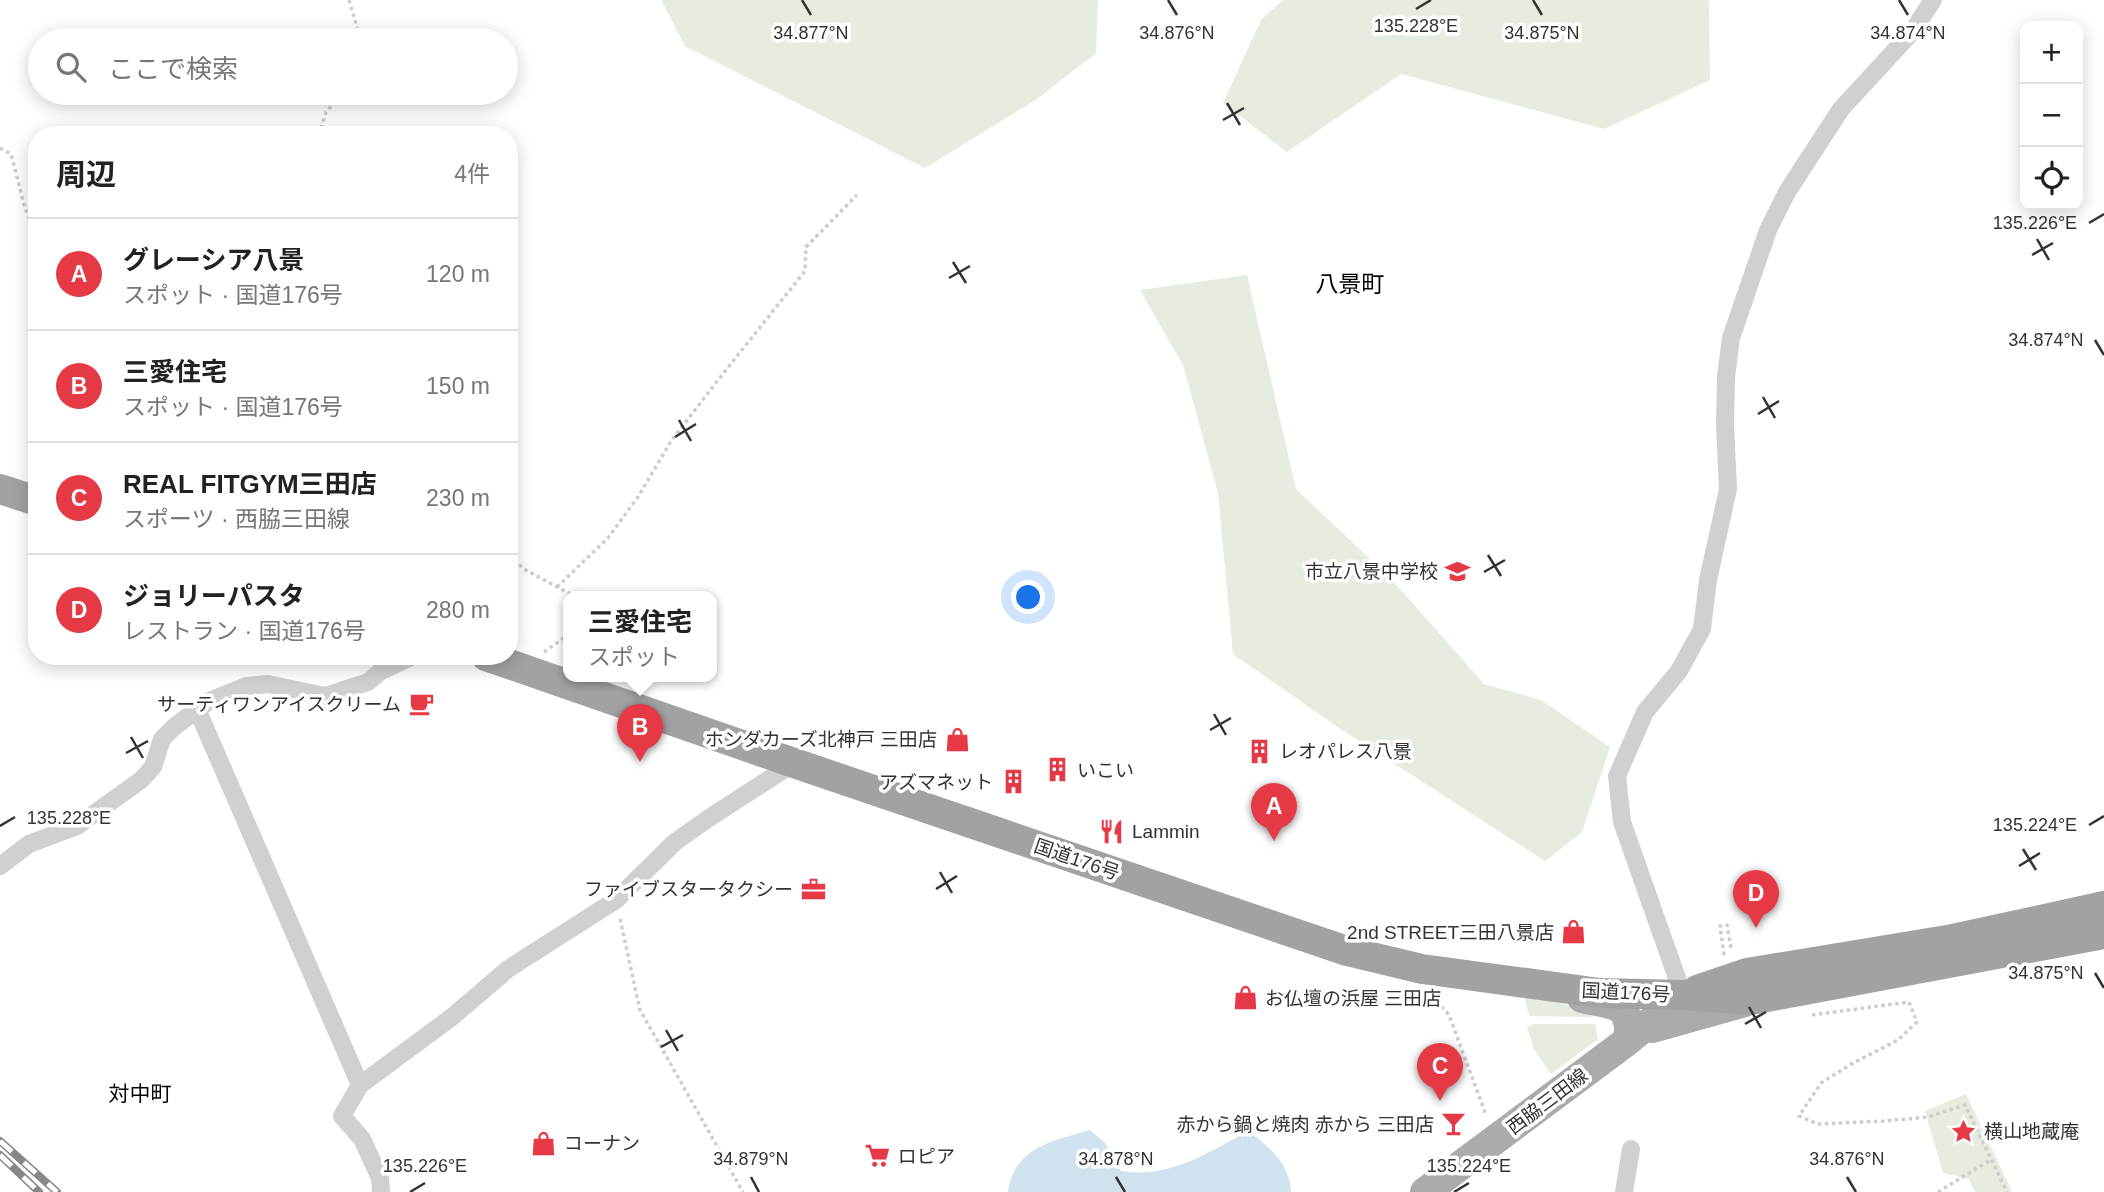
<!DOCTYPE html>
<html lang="ja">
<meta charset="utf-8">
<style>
body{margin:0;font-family:Helvetica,"Noto Sans JP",sans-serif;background:#f6f6f6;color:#222}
.controls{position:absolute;right:21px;top:21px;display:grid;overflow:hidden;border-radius:14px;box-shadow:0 4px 18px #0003}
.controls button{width:63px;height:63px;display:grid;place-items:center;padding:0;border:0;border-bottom:2px solid #e0e0e0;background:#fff;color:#222;font:35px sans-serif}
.you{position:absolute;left:1029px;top:598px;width:24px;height:24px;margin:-18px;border:5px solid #fff;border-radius:50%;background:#1a73e8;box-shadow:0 0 0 10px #1a73e833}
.badge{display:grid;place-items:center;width:46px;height:46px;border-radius:50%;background:#e63946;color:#fff;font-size:23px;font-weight:700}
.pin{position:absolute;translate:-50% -58px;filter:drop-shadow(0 2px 4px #0008)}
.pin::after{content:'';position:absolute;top:37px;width:24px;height:21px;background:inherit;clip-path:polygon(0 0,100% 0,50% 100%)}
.popup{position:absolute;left:563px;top:591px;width:154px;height:91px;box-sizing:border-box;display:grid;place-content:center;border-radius:14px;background:#fff;filter:drop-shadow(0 2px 5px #0005);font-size:23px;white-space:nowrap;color:#767676}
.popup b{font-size:26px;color:#222}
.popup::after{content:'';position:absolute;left:50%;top:100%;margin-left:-14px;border:14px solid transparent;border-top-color:#fff}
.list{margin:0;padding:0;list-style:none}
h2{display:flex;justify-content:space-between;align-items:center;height:91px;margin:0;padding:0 28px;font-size:30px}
h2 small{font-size:23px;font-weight:400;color:#767676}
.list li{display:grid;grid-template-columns:46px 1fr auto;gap:21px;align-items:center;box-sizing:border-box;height:112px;padding:0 28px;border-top:2px solid #e0e0e0}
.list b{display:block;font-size:26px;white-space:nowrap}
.list p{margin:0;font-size:23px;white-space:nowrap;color:#767676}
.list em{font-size:23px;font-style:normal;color:#767676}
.icon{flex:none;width:38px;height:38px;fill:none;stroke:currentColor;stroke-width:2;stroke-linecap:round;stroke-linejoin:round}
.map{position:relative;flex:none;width:2104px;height:1192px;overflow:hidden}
.search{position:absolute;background:#fff;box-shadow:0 4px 18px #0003;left:28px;top:28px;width:490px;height:77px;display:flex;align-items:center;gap:18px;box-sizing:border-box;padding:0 24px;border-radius:38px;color:#767676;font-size:26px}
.panel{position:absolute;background:#fff;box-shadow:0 4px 18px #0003;left:28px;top:126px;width:490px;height:539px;border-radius:28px}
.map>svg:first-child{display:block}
.green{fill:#e6ecdf}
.water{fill:#cfe2ee}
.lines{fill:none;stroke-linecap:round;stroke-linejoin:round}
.path{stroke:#cdcdcd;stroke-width:3.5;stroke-dasharray:3.5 3.5;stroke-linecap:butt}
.minor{stroke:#d0d0d0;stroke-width:18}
.primary{stroke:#ababab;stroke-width:30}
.trunk{stroke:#a2a2a2;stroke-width:30}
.rail-casing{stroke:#888;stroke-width:8}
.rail{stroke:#fff;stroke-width:5;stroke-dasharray:16;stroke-linecap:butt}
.ticks{fill:none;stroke:#333;stroke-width:2.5}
.labels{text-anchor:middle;stroke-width:7;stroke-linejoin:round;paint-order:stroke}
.poi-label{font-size:19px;fill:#333;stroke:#fff;text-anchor:end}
.street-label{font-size:19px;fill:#333;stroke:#fff}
.neighbourhood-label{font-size:21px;fill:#000;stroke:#fff}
.quarter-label{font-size:23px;fill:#000;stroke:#fff}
.ticks-label{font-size:18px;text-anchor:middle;fill:#333;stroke:#fff;stroke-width:7;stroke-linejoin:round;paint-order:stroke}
</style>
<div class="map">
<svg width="2104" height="1192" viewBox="0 0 2104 1192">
<rect width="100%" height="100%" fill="#fff"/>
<path class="green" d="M 661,0 L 1098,0 L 1096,53 L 1037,99 L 925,168 L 685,46 Z
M 1283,0 L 1709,0 L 1710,80 L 1604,129 L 1401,74 L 1287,152 L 1223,103 L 1261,20 Z
M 1247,275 L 1296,489 L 1393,581 L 1484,684 L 1541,700 L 1610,747 L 1582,832 L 1545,861 L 1336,726 L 1233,654 L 1218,493 L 1183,365 L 1140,290 Z
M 1524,995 L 1593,1010 L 1593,1017 L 1529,1016 Z
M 1533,1024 L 1595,1024 L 1598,1039 L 1551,1074 L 1534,1049 L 1527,1027 Z
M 1966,1094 L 2012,1192 L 1975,1192 L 1969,1179 L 1943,1173 L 1925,1111 Z"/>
<path class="water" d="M 1090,1130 L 1105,1143 L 1121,1171 C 1168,1179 1208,1153 1248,1131 C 1270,1148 1289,1161 1291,1192 L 1008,1192 C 1014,1147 1053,1141 1090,1130 Z"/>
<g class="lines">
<path class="path" d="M 349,0 L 361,40
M 319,135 L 326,112 L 343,93
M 0,148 L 11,154 L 25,208 L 37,237
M 509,555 L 524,569 L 574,596
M 557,587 L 608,538 L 638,497 L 671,441 L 718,380 L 805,271 L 806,247 L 857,195
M 544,652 L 568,635
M 620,919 L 640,1010 L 743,1192
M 1724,955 L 1720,926 L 1727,925 L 1731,949
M 1436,995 L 1435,999 L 1449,1015 L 1486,1115
M 1812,1015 L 1909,1002 L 1917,1022 L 1898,1040 L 1853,1063 L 1821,1083 L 1799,1116 L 1818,1124 L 1884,1121 L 1928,1117 L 1965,1105 L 2007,1192
M 1938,1192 L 1992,1159"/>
<path class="minor" d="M 197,709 L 360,1085
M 0,866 L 29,844 L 77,826 L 141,780 L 153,767 L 162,739 L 174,727 L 209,701 L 246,686 L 268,684 L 325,696 L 368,682 L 381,671 L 413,656
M 1683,995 L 1622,822 L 1617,776 L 1645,712 L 1679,671 L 1702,629 L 1708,580 L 1728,489 L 1725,426 L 1726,377 L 1731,338 L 1768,230 L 1787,192 L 1841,109 L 1912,32 L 1933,0
M 381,1192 L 380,1178 L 362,1139 L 342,1116 L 360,1085 L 452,1017 L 508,969 L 616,900 L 675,842 L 709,818 L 794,763
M 1624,1192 L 1631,1149"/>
<path class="primary" d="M 1582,998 C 1592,1001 1606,1002 1616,1006 C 1629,1012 1632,1030 1626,1042
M 1652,1028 L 1745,1002
M 1425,1192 L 1626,1042 L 1683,995"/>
<path class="trunk" d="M 0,489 L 37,501
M 486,656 L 794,763 L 1347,951 L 1422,969 L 1600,993 L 1683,995 L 1751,1000 L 2104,934
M 1697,990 L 1747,973 L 1953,939 L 2104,906"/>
<defs>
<path id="rail" d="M 0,1141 L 57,1192
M 0,1155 L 39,1192"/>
</defs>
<use href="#rail" class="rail-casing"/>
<use href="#rail" class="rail"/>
</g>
<path class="ticks" d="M 802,0 L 811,15M 1168,0 L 1177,15M 1533,0 L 1542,15M 1899,0 L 1908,15M 1416,9 L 1431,0M 1227,103 L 1240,125M 1223,120 L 1244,108M 2089,223 L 2104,214M 2037,239 L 2049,260M 2032,255 L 2053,243M 953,262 L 966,283M 949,278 L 970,266M 2095,340 L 2104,355M 1763,397 L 1775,418M 1758,414 L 1779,401M 679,420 L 691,441M 675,437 L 696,424M 1488,555 L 1501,576M 1484,572 L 1505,560M 1214,714 L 1226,735M 1210,730 L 1231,718M 131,737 L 143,758M 126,753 L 148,741M 2089,825 L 2104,816M 0,826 L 15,817M 2023,849 L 2036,870M 2019,866 L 2040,853M 940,872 L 952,893M 936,889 L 957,876M 2095,973 L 2104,988M 1749,1007 L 1761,1028M 1745,1024 L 1766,1012M 666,1030 L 678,1051M 661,1047 L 683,1035M 751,1177 L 759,1192M 1116,1177 L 1125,1192M 1847,1177 L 1856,1192M 410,1192 L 425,1183M 1454,1192 L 1469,1183"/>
<defs>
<symbol id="school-bare" viewBox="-9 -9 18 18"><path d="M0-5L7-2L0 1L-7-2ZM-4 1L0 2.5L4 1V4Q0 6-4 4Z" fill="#e63946" stroke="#fff" stroke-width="2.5" paint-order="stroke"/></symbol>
<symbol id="cafe-bare" viewBox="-9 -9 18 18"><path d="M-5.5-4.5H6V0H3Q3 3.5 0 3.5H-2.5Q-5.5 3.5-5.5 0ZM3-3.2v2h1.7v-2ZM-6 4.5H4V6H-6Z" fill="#e63946" stroke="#fff" stroke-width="2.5" paint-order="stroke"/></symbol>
<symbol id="shop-bare" viewBox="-9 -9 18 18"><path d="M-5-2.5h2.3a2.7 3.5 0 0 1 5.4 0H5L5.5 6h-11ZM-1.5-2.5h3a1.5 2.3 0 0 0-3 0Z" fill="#e63946" stroke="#fff" stroke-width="2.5" paint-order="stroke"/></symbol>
<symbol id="building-bare" viewBox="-9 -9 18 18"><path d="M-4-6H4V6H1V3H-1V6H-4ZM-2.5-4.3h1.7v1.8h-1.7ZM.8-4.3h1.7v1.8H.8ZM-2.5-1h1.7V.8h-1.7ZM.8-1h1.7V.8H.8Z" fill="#e63946" stroke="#fff" stroke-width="2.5" paint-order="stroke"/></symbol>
<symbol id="restaurant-bare" viewBox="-9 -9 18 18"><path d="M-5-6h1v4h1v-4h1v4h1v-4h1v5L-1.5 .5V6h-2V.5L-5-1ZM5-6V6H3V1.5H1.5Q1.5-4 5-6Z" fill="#e63946" stroke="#fff" stroke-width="2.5" paint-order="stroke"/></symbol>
<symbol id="office-bare" viewBox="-9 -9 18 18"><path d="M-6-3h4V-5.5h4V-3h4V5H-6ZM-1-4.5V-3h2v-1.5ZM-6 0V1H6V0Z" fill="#e63946" stroke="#fff" stroke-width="2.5" paint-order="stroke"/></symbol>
<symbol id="bar-bare" viewBox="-9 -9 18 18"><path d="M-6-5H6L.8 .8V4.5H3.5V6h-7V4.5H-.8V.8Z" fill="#e63946" stroke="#fff" stroke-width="2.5" paint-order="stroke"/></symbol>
<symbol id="sight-bare" viewBox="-9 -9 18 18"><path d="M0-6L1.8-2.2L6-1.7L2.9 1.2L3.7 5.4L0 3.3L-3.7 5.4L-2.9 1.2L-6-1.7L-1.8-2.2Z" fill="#e63946" stroke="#fff" stroke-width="2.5" paint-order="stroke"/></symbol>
<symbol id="supermarket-bare" viewBox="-9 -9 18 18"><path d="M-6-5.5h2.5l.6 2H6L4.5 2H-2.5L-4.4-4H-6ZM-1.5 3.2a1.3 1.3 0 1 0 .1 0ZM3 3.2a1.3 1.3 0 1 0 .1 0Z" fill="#e63946" stroke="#fff" stroke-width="2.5" paint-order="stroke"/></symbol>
</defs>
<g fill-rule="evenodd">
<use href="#school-bare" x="1440" y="554" width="35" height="35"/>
<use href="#cafe-bare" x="404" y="686" width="35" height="35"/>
<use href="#shop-bare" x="940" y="722" width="35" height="35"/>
<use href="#building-bare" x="1242" y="734" width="35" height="35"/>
<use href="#building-bare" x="1040" y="752" width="35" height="35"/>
<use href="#building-bare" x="996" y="764" width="35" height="35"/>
<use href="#restaurant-bare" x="1094" y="814" width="35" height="35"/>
<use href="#office-bare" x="796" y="872" width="35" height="35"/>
<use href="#shop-bare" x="1556" y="914" width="35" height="35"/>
<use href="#shop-bare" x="1228" y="980" width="35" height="35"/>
<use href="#bar-bare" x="1436" y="1106" width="35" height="35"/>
<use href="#sight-bare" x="1946" y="1114" width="35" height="35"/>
<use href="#shop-bare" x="526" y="1126" width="35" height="35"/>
<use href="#supermarket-bare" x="860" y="1138" width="35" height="35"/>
</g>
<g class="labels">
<g class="poi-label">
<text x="1438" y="578">市立八景中学校</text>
<text x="401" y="711">サーティワンアイスクリーム</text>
<text x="937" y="746">ホンダカーズ北神戸 三田店</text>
<text x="1279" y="758" text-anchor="start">レオパレス八景</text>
<text x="1077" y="777" text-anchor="start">いこい</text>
<text x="993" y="789">アズマネット</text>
<text x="1132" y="838" text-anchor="start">Lammin</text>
<text x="793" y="896">ファイブスタータクシー</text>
<text x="1554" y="939">2nd STREET三田八景店</text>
<text x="1265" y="1005" text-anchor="start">お仏壇の浜屋 三田店</text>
<text x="1434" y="1131">赤から鍋と焼肉 赤から 三田店</text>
<text x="1984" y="1138" text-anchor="start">横山地蔵庵</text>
<text x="564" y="1150" text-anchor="start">コーナン</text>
<text x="898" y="1163" text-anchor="start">ロピア</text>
</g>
<g class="street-label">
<text transform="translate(1077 859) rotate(19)" y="7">国道176号</text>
<text transform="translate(1626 992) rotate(3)" y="7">国道176号</text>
<text transform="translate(1547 1101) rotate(-37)" y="7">西脇三田線</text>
</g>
<g class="neighbourhood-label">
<text x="140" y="1101">対中町</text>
</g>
<g class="quarter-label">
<text x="1350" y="292">八景町</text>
</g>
</g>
<g class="ticks-label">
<text x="1416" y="32">135.228°E</text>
<text x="811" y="39">34.877°N</text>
<text x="1177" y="39">34.876°N</text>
<text x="1908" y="39">34.874°N</text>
<text x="1542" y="39">34.875°N</text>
<text x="2035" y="229">135.226°E</text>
<text x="2046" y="346">34.874°N</text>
<text x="69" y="824">135.228°E</text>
<text x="2035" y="831">135.224°E</text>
<text x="2046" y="979">34.875°N</text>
<text x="751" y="1165">34.879°N</text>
<text x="1116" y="1165">34.878°N</text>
<text x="1847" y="1165">34.876°N</text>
<text x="425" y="1172">135.226°E</text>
<text x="1469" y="1172">135.224°E</text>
</g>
</svg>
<div class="controls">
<button>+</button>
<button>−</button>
<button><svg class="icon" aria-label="locate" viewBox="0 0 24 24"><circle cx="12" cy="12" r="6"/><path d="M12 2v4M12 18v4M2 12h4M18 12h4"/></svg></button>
</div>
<div class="you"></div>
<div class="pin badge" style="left:1274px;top:841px">A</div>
<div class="pin badge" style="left:640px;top:762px">B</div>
<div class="popup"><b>三愛住宅</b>スポット</div>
<div class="pin badge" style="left:1440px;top:1101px">C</div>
<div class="pin badge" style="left:1756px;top:928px">D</div>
<div class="search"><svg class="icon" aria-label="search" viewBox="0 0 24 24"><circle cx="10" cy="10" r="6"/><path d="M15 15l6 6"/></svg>ここで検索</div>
<section class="panel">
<h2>周辺<small>4件</small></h2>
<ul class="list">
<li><span class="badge">A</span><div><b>グレーシア八景</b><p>スポット · 国道176号</p></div><em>120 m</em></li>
<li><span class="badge">B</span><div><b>三愛住宅</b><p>スポット · 国道176号</p></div><em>150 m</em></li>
<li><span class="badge">C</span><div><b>REAL FITGYM三田店</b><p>スポーツ · 西脇三田線</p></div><em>230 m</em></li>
<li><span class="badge">D</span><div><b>ジョリーパスタ</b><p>レストラン · 国道176号</p></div><em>280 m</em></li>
</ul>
</section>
</div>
